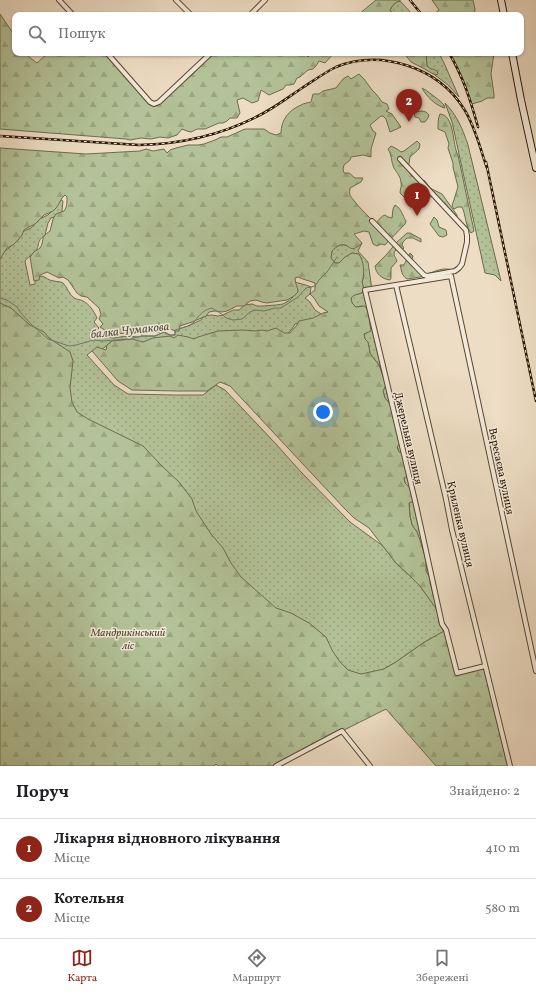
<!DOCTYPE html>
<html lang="uk">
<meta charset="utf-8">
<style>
body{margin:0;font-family:Vollkorn,serif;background:#f2f2f2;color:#202124}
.you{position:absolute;left:323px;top:412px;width:14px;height:14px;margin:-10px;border:3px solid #fff;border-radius:50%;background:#1a73e8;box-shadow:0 0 0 6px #1a73e833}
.badge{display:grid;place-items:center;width:26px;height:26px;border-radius:50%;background:#8f2418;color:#fff;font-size:13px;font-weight:700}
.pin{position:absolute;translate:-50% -33px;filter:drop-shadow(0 1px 2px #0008)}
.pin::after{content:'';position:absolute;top:21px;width:14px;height:12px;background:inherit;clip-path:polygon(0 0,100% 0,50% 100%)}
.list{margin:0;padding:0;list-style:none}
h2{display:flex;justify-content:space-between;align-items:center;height:52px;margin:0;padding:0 16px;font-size:17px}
h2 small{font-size:13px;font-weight:400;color:#757577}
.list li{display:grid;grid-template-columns:26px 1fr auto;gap:12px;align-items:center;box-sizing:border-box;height:60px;padding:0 16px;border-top:1px solid #e0e0e0}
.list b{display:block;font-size:15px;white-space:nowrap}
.list p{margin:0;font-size:13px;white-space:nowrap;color:#757577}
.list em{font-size:13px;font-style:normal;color:#757577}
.icon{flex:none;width:22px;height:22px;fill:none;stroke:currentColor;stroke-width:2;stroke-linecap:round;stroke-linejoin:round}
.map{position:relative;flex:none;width:536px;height:766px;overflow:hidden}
.search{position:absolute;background:#fff;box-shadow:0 1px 3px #0004;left:12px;right:12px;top:12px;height:44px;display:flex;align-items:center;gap:10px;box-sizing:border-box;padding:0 14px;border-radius:8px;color:#757577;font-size:15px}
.sheet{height:172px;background:#fff}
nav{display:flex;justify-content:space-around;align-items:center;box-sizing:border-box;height:56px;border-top:1px solid #e0e0e0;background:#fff;font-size:11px;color:#757577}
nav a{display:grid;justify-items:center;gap:2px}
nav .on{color:#8f2418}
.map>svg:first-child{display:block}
.grass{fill:url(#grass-dots);stroke:#6e6c4d}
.forest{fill:url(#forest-firs);stroke:#6e6c4d}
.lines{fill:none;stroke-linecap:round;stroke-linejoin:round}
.stream{stroke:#6c7a6d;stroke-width:1}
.minor-casing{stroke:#594832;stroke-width:6}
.secondary-casing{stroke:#281702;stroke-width:8}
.minor{stroke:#f3e9d9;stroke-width:4}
.secondary{stroke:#f3e9d9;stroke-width:6}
.rail-casing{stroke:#281702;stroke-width:2.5}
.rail{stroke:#f3e9d9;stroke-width:1;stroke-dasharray:3;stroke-linecap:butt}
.labels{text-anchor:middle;stroke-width:3;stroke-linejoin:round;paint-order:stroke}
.street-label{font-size:11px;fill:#281702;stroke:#f3e9d9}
.park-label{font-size:11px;font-style:italic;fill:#524a2f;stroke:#f3e9d9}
.water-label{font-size:12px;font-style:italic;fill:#505140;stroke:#f3e9d9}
</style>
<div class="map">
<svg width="536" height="766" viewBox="0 0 536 766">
<defs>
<pattern id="grass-dots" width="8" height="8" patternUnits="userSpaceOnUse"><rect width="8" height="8" fill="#b3c298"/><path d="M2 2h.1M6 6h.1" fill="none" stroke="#9aa681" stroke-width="1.8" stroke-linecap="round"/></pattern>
<pattern id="forest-firs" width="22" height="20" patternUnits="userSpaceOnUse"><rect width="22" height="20" fill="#b3c298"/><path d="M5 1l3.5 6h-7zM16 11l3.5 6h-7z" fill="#9aa681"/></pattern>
</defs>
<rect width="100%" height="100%" fill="#edddc4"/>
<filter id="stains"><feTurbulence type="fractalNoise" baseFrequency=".005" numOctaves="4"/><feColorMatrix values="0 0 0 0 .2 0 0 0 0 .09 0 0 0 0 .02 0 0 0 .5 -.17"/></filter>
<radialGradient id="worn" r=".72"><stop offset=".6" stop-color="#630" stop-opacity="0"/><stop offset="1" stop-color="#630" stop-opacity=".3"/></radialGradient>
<path class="grass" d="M 400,1 L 413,15 L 394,15 L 390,10 C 393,5 395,2 400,1 Z
M 426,53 L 439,53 L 444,63 L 459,97 L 448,85 L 435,75 L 438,74 L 431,70 L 427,66 Z
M 445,103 C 457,115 463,130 468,145 L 501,281 L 495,275 L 485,273 L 452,122 Z
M 60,199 L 63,201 L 62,211 L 60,215 L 51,218 L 48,223 L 45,235 C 35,242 41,245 35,252 C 34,254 32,254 30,256 C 28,257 27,259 25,261 L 30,285 L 35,284 L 35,279 L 42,276 C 46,277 49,281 54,281 C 57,282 59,281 63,283 C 67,287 69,294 74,298 C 77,300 80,299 83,301 C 89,304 94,311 97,318 L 94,322 L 99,328 L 96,331 L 104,336 L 113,338 L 127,336 L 138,337 L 142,336 L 155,336 L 164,332 L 170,335 L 175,335 L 175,330 L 188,326 L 201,320 L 204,316 L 211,315 L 218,316 L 223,315 L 233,310 L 239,310 L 245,305 L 252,304 L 257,306 L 262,306 L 276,305 L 283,304 L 290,300 L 294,296 L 293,281 C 299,284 305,284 311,287 L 310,294 L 305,298 L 310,302 L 315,310 L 324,316 L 295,324 L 292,329 L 285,337 L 199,339 L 170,342 L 108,345 L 102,349 L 92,351 L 87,355 L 114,385 L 128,394 L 174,395 L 203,395 L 216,385 L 225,390 L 275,443 L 301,472 L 350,522 L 383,546 L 396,563 L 409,575 L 420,586 L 438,611 L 430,583 L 430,578 L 426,571 L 426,560 L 417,532 L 412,525 L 410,516 L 409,503 L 414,501 L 409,487 L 405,483 L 388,401 L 385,398 L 383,391 L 386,385 L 379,365 L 372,356 L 370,353 L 368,342 L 365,339 L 364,334 L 371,330 L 368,311 L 361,306 L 356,307 L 352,303 L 351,298 L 354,295 L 362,293 L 363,286 L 362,282 L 364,276 L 359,254 L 352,253 L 342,260 L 340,263 L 335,263 L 331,258 L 332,251 C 334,249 337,246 340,245 C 348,243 351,253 362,243 L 358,251 L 368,262 L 372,290 L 365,290 L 442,624 L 446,630 L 423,643 L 396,662 L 384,669 L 356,678 L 272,612 L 83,423 L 0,308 L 0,257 L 3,252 L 8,249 L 13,244 L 19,234 L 24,231 L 31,228 L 39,219 L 48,215 L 52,211 Z"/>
<path class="forest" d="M 376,0 L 400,0 L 400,1 C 395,2 393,5 390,10 L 394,15 L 358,15 Z
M 432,0 L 473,0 L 475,9 L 474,15 L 433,15 L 439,10 Z
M 0,14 L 15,36 L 15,53 L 27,53 L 29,57 L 37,63 L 48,53 L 107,53 L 150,102 L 159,102 L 211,53 L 304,53 L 308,57 L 312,53 L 334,53 L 325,63 L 319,61 L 316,66 L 313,69 L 308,70 L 300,77 L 297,78 L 294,84 L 290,85 L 286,85 L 283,89 L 269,95 L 261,90 L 258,101 L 252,103 L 243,98 L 237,100 L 240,113 L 237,118 L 230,118 L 227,121 L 223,123 L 219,123 L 205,129 L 197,129 L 191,132 L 187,131 L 182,129 L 177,135 L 168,138 L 160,137 L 151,139 L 141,138 L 130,140 L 126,139 L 0,129 Z
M 404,53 L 426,53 L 427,66 L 431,69 L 433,69 L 437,71 L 438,74 L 435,75 L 421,67 L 411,62 Z
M 449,53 L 494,53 L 491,74 L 494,94 L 494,98 L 487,98 L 482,101 L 472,104 L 464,84 Z
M 359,74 L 364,79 L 372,90 L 377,95 L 382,102 L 387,104 L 389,109 L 386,111 L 392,114 L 401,127 L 390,132 L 386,119 L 383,116 L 381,116 L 370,125 L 373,131 L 376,133 L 371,149 L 371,157 L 363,155 L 351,157 L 350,160 L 344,165 L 343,169 L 344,173 L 349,173 L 355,178 L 363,178 L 361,182 L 350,188 C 350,191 349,192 350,195 C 352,200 371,220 376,223 C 379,220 381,216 385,215 L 388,217 L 392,218 L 393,209 L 395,205 C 402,209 402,215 406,221 L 405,224 L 385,245 L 381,244 L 377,246 L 373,244 L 369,232 L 364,231 L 354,234 L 362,243 C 348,256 351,242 340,245 C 337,246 334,249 332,251 L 331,258 L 335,263 L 339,263 L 345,257 L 352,253 L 359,254 C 364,262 365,273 362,282 L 363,286 L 364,291 C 360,295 355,293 351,298 L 352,303 L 356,307 L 365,306 L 368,311 L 371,331 L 364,334 L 365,339 L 368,342 L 370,353 L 372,356 L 379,365 L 386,385 L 383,391 L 385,398 L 392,406 L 400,443 L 397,447 L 399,452 L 403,453 L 407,476 L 404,478 L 405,483 L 409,487 L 411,491 L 414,501 L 409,503 L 410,516 L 412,525 L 417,532 L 420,540 L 426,560 L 426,571 L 430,578 L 430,583 L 435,601 L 440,614 L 420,586 L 409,575 L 396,563 L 369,528 L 354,518 L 344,508 L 230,386 L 220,382 L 207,391 L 178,391 L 132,390 L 118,381 L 92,351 L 97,347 L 106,350 L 107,345 L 112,341 L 132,339 L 143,342 L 153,338 L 170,336 L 174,338 L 178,335 L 188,337 L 194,339 L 198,337 L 218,331 L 242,330 L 256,331 L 262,330 L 267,331 L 276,328 L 284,333 L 290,333 L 297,325 L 299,321 L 313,318 L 323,313 L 328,312 L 319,306 L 314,298 L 310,294 L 315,290 L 315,283 C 310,281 304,280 298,277 L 295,278 C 295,284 298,287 298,292 L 294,296 L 287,300 L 280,301 L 267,303 L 262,302 L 256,300 L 250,301 L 244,306 L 237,306 L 227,311 L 222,312 L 215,311 L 209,312 L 206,316 L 192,322 L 180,326 L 179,331 L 175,331 L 168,328 L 160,332 L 147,332 L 142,334 L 132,332 L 117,334 L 108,332 L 100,327 L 103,324 L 99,319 L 101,314 L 99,308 L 87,297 L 81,296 L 77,293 L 68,280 L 63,277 L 59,278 L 47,272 L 40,275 L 39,280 L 34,281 L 30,257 C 31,256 33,253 34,252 C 36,250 38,250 40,248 C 45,241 39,238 50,231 L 53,219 L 56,214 L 64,211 C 67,207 67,203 67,197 L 65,195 L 62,198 L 57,207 L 53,211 L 44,215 L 35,224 L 29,227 L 24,230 L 22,235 L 18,240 L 13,245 L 7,248 L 0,259 L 0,148 L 86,154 L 140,151 L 146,149 L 153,151 L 164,149 L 167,153 L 170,150 L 176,148 L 188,145 L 198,145 L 204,144 L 215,140 L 221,137 L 227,137 L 245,129 L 264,129 L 270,133 L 276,135 L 281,133 C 281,120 289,110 301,105 C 304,103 308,103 311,102 L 313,94 L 319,94 L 323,91 L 336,88 L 343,79 L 348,76 L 351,79 Z
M 422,88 C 425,89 442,102 444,105 C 444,106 445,107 445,108 C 436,106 426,96 422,88 Z
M 422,111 L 426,112 L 429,115 L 428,118 L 425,122 L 421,122 L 419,118 L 415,117 L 414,112 Z
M 440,114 C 455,115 452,145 458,155 L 474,231 L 471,233 C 465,226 466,215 462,207 L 458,207 L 454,209 L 452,206 L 458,187 L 453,167 L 453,163 L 448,148 L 449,144 L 445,132 L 438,129 C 438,124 438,118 440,114 Z
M 417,141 L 420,144 L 419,149 L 410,157 L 408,170 L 413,177 L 421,179 L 425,181 L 430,188 L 442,194 L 457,215 L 457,219 L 436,196 L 419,199 L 412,202 L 408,201 L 400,193 C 400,189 402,186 401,183 C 401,177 397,173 394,168 C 391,162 392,155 388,149 L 391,146 L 397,149 L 401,152 L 404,151 Z
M 434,217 L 437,220 L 439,227 L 446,230 L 447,235 L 443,237 L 439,236 L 430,224 Z
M 407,233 L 410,233 L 421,239 L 421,242 L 413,238 L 407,238 L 403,242 L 402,245 L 404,248 L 402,250 L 396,250 C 392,254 395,256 397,261 L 391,268 L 391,278 L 390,280 C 382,279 376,274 375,266 L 387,254 L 396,243 Z
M 410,253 L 413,256 L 411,263 C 415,271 420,272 428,274 C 435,271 444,267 452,270 L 427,276 L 407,279 C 401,275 402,271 400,265 L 404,265 Z
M 0,303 L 11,308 L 30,325 L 44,332 L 49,338 L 70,352 L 73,361 L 70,388 L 72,402 L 77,412 L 88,419 L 143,446 L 162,466 L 179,482 L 192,499 L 196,511 L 211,534 L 223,548 L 231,563 L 241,577 L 276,608 L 291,613 L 309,623 L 326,637 L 332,650 L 340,662 L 348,670 L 361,674 L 384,669 L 396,662 L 423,643 L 446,630 L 457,673 L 485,666 L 510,766 L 436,766 L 386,709 L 342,731 L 276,766 L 218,766 L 216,764 L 214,766 L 0,766 Z"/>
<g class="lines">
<path class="stream" d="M 0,298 L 7,300 L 17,307 L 21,313 L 32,325 L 48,339 L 69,346 L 76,345 L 94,340 L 102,341 L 128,339 L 142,336 L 155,336 L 164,332 L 170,335 L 175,335 L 175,330 C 181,328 189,327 194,322 C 196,320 196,319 198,317 C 201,313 206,309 212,308 L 223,315 L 226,318 L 233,320 L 242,319 L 250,312 L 255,310 L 264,311 L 275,308 L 281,308 L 298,297 L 306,288 L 315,286 L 319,280 L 327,272 L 337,257"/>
<defs>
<path id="minor" d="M 59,0 L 73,15
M 176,0 L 191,15
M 250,15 L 265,0
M 107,53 L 150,102 L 154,104 L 159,102 L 211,53
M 372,221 L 424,275 L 427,276 L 455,271 L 459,268 L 462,264 L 467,242 L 467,236 L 466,230 L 400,159
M 396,285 L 446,499 L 452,530 L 510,766
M 485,666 L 457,673 L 446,630 L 442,624 L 416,505 L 365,290 L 451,276 L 536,671
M 276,766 L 342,731 L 370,766"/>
<path id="secondary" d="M 501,0 L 504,15
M 512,53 L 521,100 L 536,168"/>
</defs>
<use href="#minor" class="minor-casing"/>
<use href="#secondary" class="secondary-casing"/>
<use href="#minor" class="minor"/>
<use href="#secondary" class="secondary"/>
<defs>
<path id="rail" d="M 410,0 L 422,15
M 449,53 C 463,76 471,102 478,127
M 0,136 L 139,145 C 180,144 220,135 256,117 C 273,109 287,98 302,88 C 313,81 324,73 336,67 C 381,49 438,67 464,109 C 475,126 480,148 487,168
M 486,162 L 536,401"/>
</defs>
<use href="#rail" class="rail-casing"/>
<use href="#rail" class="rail"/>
</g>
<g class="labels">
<g class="street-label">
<text transform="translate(409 438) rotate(77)" y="4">Джерельна вулиця</text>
<text transform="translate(502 471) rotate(78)" y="4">Вересаєва вулиця</text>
<text transform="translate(461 524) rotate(77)" y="4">Криленка вулиця</text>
</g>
<g class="park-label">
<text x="128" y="636">Мандрикінський<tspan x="128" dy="13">ліс</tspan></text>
</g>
<g class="water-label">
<text transform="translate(130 330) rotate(-6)" y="4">балка Чумакова</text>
</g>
</g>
<rect width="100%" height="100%" filter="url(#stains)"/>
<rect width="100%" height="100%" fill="url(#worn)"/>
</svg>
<div class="you"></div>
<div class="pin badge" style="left:417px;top:216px">1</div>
<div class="pin badge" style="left:409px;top:122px">2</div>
<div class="search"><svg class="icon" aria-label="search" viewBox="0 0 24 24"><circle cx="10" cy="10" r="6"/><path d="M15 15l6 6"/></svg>Пошук</div>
</div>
<section class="sheet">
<h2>Поруч<small>Знайдено: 2</small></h2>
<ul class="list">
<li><span class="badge">1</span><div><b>Лікарня відновного лікування</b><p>Місце</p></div><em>410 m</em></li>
<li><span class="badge">2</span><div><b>Котельня</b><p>Місце</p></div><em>580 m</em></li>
</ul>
</section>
<nav>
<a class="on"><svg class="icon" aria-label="map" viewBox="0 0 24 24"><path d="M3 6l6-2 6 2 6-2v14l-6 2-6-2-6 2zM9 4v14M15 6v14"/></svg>Карта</a>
<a><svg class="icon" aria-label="directions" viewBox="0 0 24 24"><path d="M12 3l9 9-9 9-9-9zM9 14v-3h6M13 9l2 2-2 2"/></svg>Маршрут</a>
<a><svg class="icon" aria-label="saved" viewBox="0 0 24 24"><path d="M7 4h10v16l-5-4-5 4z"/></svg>Збережені</a>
</nav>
